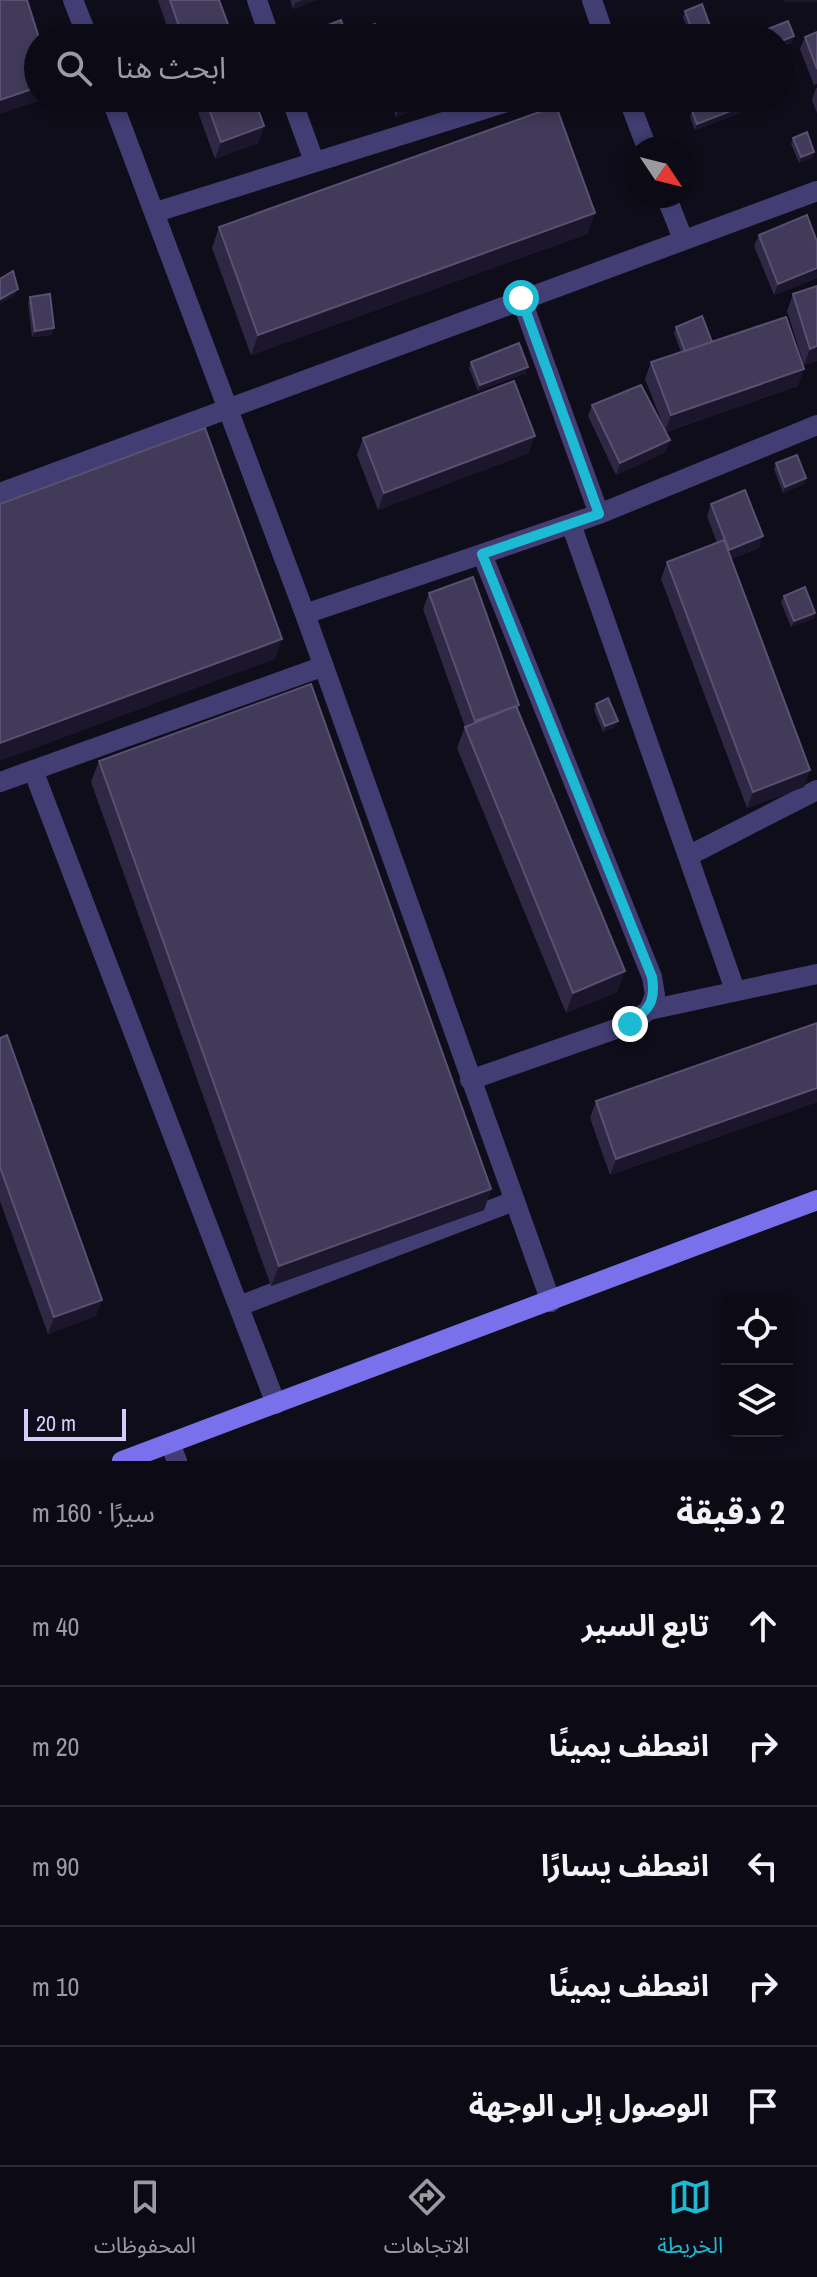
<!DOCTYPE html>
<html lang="ar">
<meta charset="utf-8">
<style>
body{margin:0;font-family:"Archivo Narrow","Noto Sans Arabic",sans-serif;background:#1a1822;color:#f1f3f6;direction:rtl}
.controls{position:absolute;right:24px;bottom:24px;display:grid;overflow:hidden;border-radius:16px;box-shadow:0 4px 12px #0003}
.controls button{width:72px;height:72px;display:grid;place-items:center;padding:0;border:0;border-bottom:2px solid #2c2b34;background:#0c0a14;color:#f1f3f6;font:40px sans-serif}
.compass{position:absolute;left:625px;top:136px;width:72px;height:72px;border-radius:50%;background:#0c0a14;box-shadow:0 4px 12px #0003;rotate:125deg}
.scale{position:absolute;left:24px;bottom:20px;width:102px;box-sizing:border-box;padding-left:8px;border:4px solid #d4cdf8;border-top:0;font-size:22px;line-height:28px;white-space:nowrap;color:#d4cdf8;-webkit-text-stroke:6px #100d1a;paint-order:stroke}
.stop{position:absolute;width:24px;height:24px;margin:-18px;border:6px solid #1dbad4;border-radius:50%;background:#fff}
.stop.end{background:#1dbad4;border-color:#fff;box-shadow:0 2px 8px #0008}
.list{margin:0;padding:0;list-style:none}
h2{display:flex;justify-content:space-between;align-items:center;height:104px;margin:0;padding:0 32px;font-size:34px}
h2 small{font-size:26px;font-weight:400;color:#9a9aa0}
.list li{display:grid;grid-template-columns:52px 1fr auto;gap:24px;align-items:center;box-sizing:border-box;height:120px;padding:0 32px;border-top:2px solid #2c2b34}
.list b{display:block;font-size:30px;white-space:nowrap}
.list em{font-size:26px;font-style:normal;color:#9a9aa0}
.icon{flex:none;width:44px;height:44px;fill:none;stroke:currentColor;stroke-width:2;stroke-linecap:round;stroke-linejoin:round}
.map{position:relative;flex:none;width:817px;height:1461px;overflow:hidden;direction:ltr}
.search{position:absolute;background:#0c0a14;box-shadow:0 4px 12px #0003;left:24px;right:24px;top:24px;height:88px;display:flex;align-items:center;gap:20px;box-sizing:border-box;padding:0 28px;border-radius:44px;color:#9a9aa0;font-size:30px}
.sheet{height:704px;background:#0c0a14}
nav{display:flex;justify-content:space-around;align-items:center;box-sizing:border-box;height:112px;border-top:2px solid #2c2b34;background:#0c0a14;font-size:22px;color:#9a9aa0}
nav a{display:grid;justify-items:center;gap:4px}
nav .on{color:#1dbad4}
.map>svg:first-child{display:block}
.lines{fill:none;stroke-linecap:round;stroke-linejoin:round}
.minor{stroke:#423e73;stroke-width:20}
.secondary{stroke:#7971eb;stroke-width:20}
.wall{fill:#2f2845}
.shaded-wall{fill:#1b162c}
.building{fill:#413a59;stroke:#585172;stroke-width:2}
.route{stroke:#1dbad4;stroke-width:10}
</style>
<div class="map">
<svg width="817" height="1461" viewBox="0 0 817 1461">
<rect width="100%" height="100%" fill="#100d1a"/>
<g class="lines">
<path class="minor" d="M 73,0 L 88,38
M 257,0 L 270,38
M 592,0 L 605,38
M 111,98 L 305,614 L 551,1302
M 291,98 L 314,161
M 628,98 L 647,148
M 666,196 L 683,239
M 156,212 L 520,98
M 521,298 L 599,514 L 817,425
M 0,493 L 817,191
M 599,514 L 482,554 L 652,977 L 655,995 L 649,1010
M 571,524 L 735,990
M 305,614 L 482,554
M 33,770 L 276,1404
M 0,782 L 324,666
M 688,856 L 817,790
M 470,1080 L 630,1024 L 649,1010 L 817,974
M 239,1306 L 514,1201
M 170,1443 L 177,1461"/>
<path class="secondary" d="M 122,1461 L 817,1200"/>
</g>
<path class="wall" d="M 158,0 L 219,0 L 233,38 L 171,38 Z
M 290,0 L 316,0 L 293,9 Z
M 685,11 L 712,38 L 691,38 L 683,17 Z
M 817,32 L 817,84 L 814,85 L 800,49 L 805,37 Z
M 816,88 L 817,88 L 817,113 L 812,100 Z
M 193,98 L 254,98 L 264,126 L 258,143 L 215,159 Z
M 389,98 L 422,98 L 423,101 L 421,107 L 396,117 Z
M 751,103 L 748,110 L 695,130 L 690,117 L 692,111 Z
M 793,138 L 814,152 L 812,158 L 799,163 L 791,144 Z
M 595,213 L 587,234 L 251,355 L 212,248 L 219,227 Z
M 759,235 L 817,242 L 817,278 L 774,295 L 754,246 Z
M 817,286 L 817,361 L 804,365 L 787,311 L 793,294 Z
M 30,297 L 52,335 L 32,337 L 28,303 Z
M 676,327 L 712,342 L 798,386 L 666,432 L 666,452 L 616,475 L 588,416 L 592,405 L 665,430 L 645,379 L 651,362 L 681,352 L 674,333 Z
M 471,362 L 526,373 L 478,391 L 469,368 Z
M 363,438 L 529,453 L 378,510 L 357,455 Z
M 776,463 L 806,478 L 804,484 L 783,493 L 774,469 Z
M 711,504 L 759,548 L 731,559 L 804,787 L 747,808 L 661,579 L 667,562 L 717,543 L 707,516 Z
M 429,593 L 519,705 L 518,709 L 625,971 L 617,992 L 566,1013 L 457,748 L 465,727 L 423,609 Z
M 784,596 L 815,613 L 813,619 L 791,627 L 781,602 Z
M 596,704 L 615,727 L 603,732 L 594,710 Z
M 99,761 L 491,1189 L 484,1210 L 271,1286 L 91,782 Z
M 817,1023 L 817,1102 L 610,1175 L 590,1118 L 596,1101 Z
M 0,1038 L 96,1316 L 48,1334 L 0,1201 Z"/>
<path class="shaded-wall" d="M 303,0 L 316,0 L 293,9 L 295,3 Z
M 784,0 L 817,0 L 817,2 L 784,2 Z
M 345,31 L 343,37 L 327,38 Z
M 794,36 L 792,43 L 779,48 L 779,42 Z
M 38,87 L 38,98 L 48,98 L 0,114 L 0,100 Z
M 423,101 L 421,107 L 396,117 L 398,110 Z
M 751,103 L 748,110 L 695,130 L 697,124 Z
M 264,126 L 258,143 L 215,159 L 221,142 Z
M 814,152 L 812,158 L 799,163 L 801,157 Z
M 595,213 L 587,234 L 251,355 L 258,335 Z
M 817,268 L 817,278 L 774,295 L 778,284 Z
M 18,289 L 15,295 L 0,304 L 0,299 Z
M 54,328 L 52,335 L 32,337 L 35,331 Z
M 817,346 L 817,361 L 804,365 L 810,349 Z
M 528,367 L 526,373 L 478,391 L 480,385 Z
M 804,369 L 798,386 L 665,432 L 671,415 Z
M 535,436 L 529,453 L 378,510 L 384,493 Z
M 670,440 L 666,452 L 616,475 L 620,463 Z
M 806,478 L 804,484 L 783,493 L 785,487 Z
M 763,536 L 759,548 L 725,561 L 729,550 Z
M 815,613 L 813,619 L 791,627 L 794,621 Z
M 282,639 L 275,659 L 0,761 L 0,743 Z
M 618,721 L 615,727 L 603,732 L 605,726 Z
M 810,770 L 804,787 L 747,808 L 753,792 Z
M 625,971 L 617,992 L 566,1013 L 573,993 Z
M 817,1088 L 817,1102 L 610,1175 L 616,1159 Z
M 491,1189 L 484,1210 L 271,1286 L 279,1266 Z
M 102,1300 L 96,1316 L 48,1334 L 54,1317 Z"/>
<path class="building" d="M 0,0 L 27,0 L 39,38 L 38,38 L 38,87 L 0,100 Z
M 170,0 L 219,0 L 233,38 L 183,38 Z
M 702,4 L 713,34 L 703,38 L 695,38 L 685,11 Z
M 341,20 L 345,31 L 327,38 L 315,38 L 312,31 Z
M 788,21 L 794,36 L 779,42 L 779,38 L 745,38 Z
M 375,24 L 380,38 L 350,38 L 348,34 Z
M 817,32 L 817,69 L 805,37 Z
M 205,98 L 254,98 L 264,126 L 221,142 Z
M 393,98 L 422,98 L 423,101 L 398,110 Z
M 724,98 L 748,98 L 751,103 L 697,124 L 692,111 Z
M 556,106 L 595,213 L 258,335 L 219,227 Z
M 807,132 L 814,152 L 801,157 L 793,138 Z
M 807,215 L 817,242 L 817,268 L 778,284 L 759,235 Z
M 13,271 L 18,289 L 0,299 L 0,279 Z
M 817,286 L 817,346 L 810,349 L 793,294 Z
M 50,294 L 54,328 L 35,331 L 30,297 Z
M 702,316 L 712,342 L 685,351 L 676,327 Z
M 786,317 L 804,369 L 671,415 L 651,362 Z
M 519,343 L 528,367 L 480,385 L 471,362 Z
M 514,381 L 535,436 L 384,493 L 363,438 Z
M 641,385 L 670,440 L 620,463 L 592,405 Z
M 205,428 L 282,639 L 0,743 L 0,504 Z
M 797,455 L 806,478 L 785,487 L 776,463 Z
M 745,490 L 763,536 L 729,550 L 711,504 Z
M 724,540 L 810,770 L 753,792 L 667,562 Z
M 473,577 L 519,705 L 475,721 L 429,593 Z
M 805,587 L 815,613 L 794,621 L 784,596 Z
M 311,684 L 491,1189 L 279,1266 L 99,761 Z
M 608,698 L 618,721 L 605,726 L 596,704 Z
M 516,706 L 625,971 L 573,993 L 465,727 Z
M 817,1023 L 817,1088 L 616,1159 L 596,1101 Z
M 7,1035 L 102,1300 L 54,1317 L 0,1167 L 0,1038 Z"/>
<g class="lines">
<path class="route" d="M 521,298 L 599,514 L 482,554 L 652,977 C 656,1002 649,1009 630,1024"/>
</g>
</svg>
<div class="controls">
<button><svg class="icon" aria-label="locate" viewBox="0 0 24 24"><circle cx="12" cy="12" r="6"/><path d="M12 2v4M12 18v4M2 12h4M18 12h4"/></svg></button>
<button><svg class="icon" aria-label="layers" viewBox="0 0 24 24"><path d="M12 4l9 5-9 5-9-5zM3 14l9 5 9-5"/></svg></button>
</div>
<svg class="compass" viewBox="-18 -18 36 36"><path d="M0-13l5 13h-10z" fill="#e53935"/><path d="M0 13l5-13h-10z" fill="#9a9aa0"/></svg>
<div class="scale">20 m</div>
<div class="stop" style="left:521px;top:298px"></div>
<div class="stop end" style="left:630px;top:1024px"></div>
<div class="search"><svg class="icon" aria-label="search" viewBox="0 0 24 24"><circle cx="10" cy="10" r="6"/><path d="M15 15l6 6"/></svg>ابحث هنا</div>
</div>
<section class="sheet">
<h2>2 دقيقة<small>سيرًا · 160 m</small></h2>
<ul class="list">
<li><svg class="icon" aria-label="ahead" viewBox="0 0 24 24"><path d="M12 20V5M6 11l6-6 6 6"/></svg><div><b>تابع السير</b></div><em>40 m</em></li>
<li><svg class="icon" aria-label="right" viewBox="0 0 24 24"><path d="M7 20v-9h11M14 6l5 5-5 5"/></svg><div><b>انعطف يمينًا</b></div><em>20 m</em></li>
<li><svg class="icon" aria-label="left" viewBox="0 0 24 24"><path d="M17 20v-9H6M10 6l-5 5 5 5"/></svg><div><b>انعطف يسارًا</b></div><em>90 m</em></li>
<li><svg class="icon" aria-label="right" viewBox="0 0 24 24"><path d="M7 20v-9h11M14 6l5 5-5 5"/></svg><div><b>انعطف يمينًا</b></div><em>10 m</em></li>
<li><svg class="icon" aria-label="arrive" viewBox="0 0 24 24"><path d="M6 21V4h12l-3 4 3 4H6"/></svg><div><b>الوصول إلى الوجهة</b></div></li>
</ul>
</section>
<nav>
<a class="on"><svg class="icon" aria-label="map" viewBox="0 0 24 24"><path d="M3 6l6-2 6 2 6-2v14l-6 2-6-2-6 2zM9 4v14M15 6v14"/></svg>الخريطة</a>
<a><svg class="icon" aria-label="directions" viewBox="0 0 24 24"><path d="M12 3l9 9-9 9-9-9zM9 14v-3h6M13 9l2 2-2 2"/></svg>الاتجاهات</a>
<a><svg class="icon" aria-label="saved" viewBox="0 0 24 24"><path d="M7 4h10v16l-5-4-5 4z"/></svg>المحفوظات</a>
</nav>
